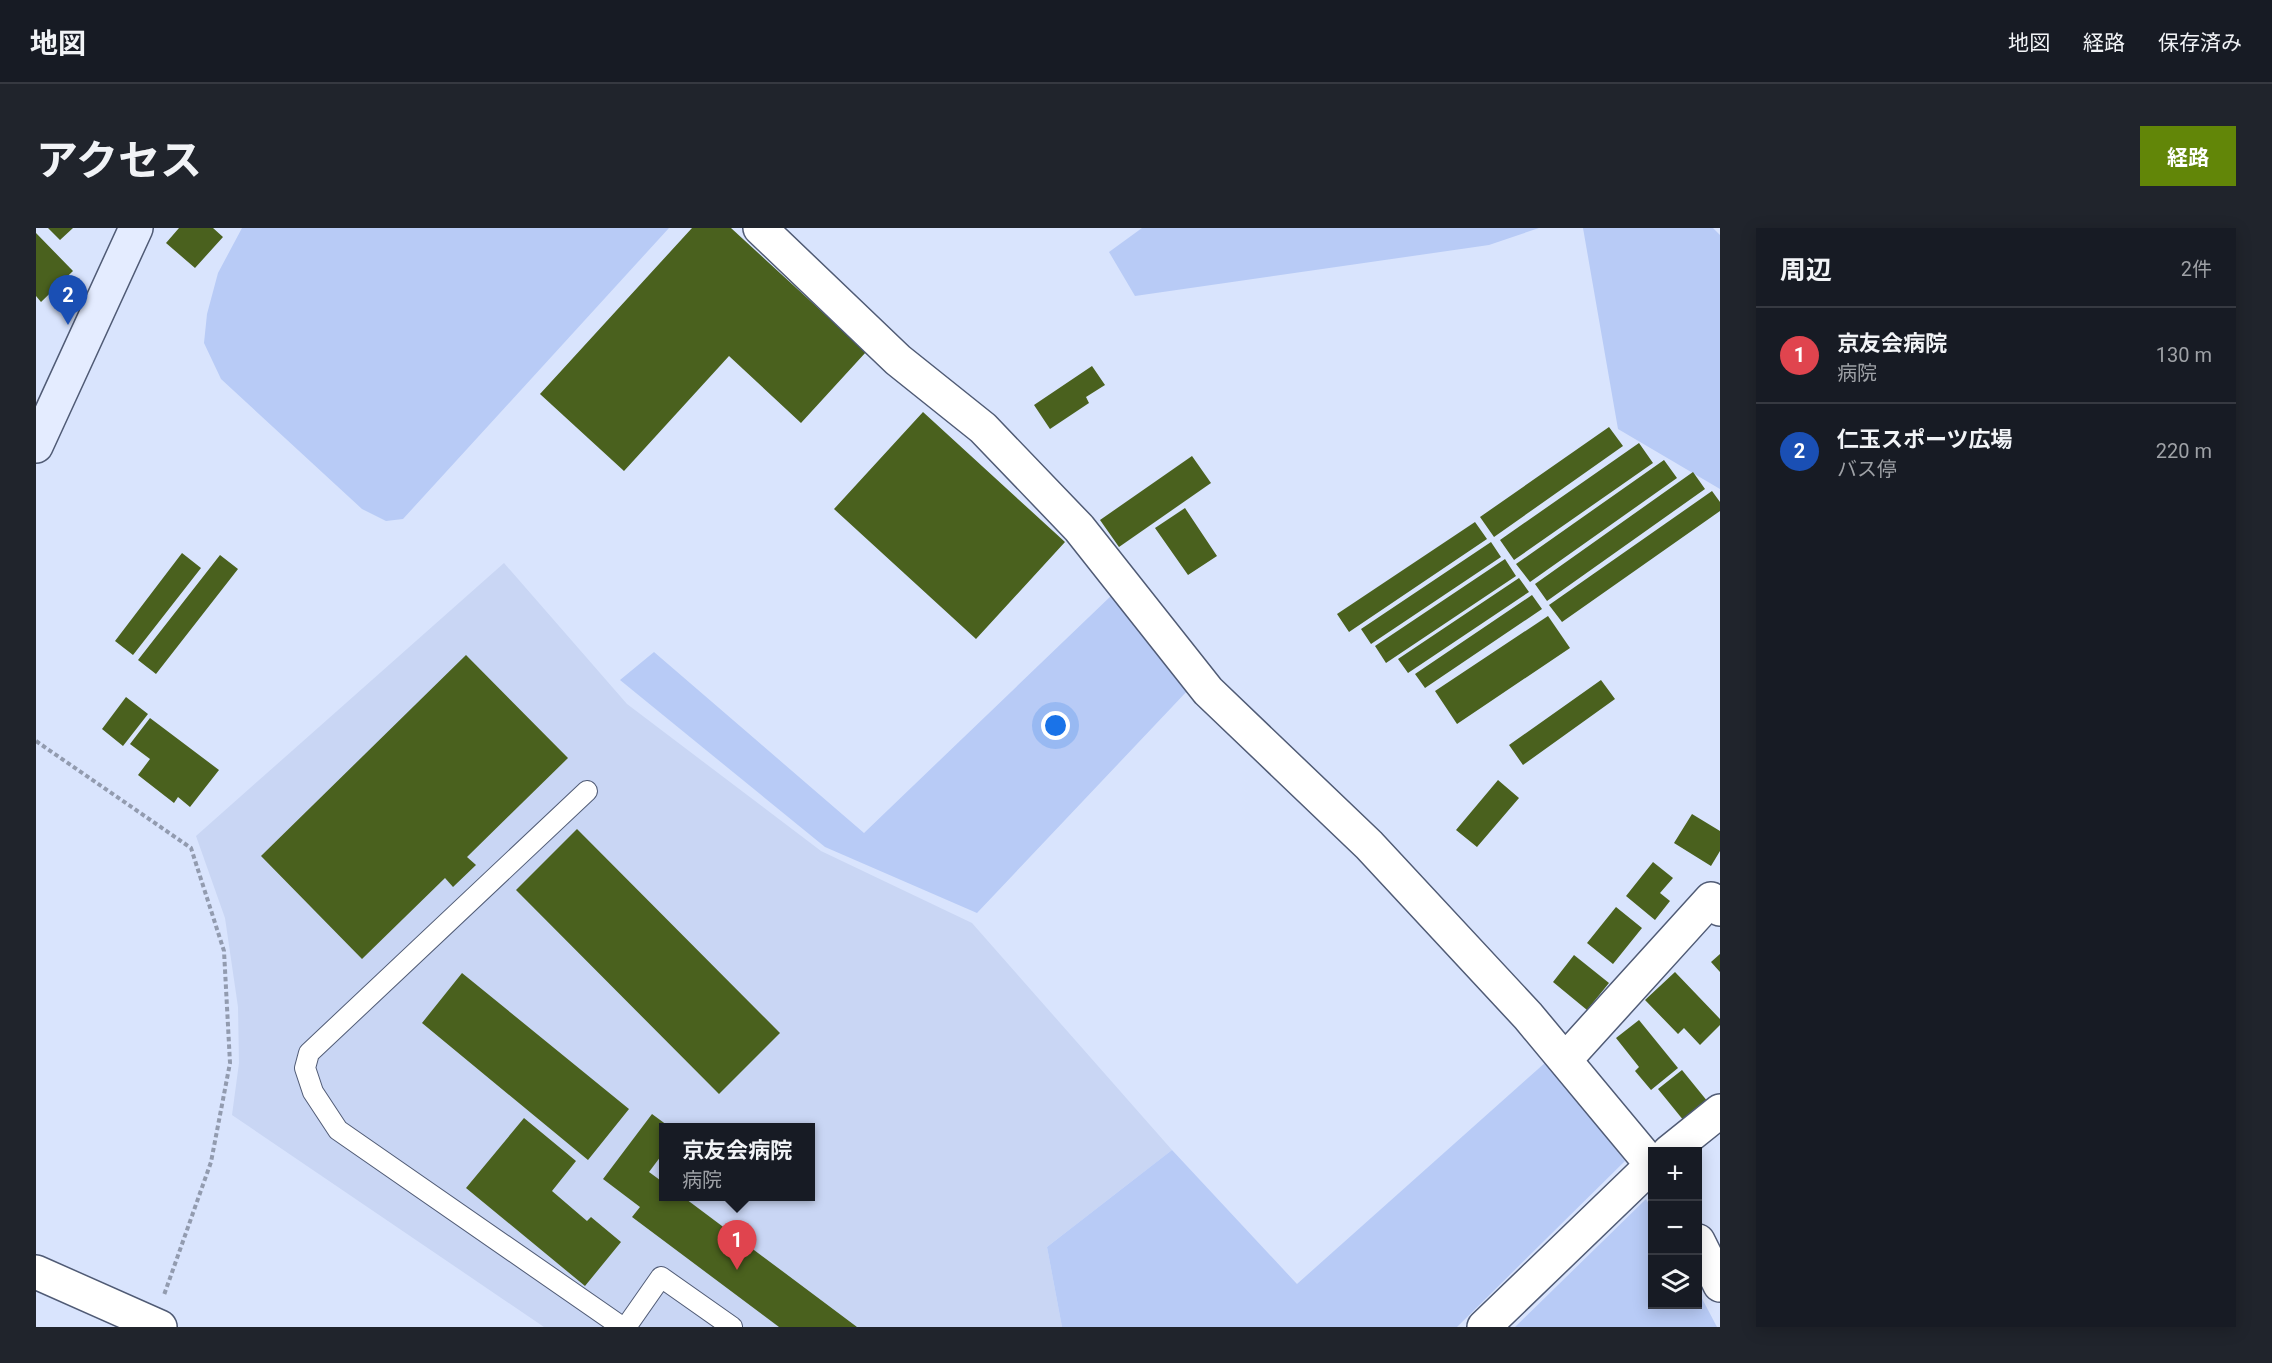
<!DOCTYPE html>
<html lang="ja">
<meta charset="utf-8">
<style>
body{margin:0;font-family:Roboto,"Noto Sans JP",sans-serif;background:#20242c;color:#f1f3f6}
.controls{position:absolute;right:18px;bottom:18px;display:grid;overflow:hidden;border-radius:0px;box-shadow:0 3px 15px #0003}
.controls button{width:54px;height:54px;display:grid;place-items:center;padding:0;border:0;border-bottom:2px solid #363941;background:#171b24;color:#f1f3f6;font:30px sans-serif}
.you{position:absolute;left:1020px;top:498px;width:21px;height:21px;margin:-15px;border:4px solid #fff;border-radius:50%;background:#1a73e8;box-shadow:0 0 0 9px #1a73e833}
.badge{display:grid;place-items:center;width:39px;height:39px;border-radius:50%;background:#628608;color:#fff;font-size:20px;font-weight:700}
.pin{position:absolute;translate:-50% -50px;filter:drop-shadow(0 2px 3px #0008)}
.pin::after{content:'';position:absolute;top:32px;width:21px;height:18px;background:inherit;clip-path:polygon(0 0,100% 0,50% 100%)}
.popup{position:absolute;left:623px;top:895px;width:156px;height:78px;box-sizing:border-box;display:grid;place-content:center;border-radius:0px;background:#171b24;filter:drop-shadow(0 2px 4px #0005);font-size:20px;white-space:nowrap;color:#9ea1a6}
.popup b{font-size:22px;color:#f1f3f6}
.popup::after{content:'';position:absolute;left:50%;top:100%;margin-left:-12px;border:12px solid transparent;border-top-color:#171b24}
.list{margin:0;padding:0;list-style:none}
h2{display:flex;justify-content:space-between;align-items:center;height:78px;margin:0;padding:0 24px;font-size:26px}
h2 small{font-size:20px;font-weight:400;color:#9ea1a6}
.list li{display:grid;grid-template-columns:39px 1fr auto;gap:18px;align-items:center;box-sizing:border-box;height:96px;padding:0 24px;border-top:2px solid #363941}
.list b{display:block;font-size:22px;white-space:nowrap}
.list p{margin:0;font-size:20px;white-space:nowrap;color:#9ea1a6}
.list em{font-size:20px;font-style:normal;color:#9ea1a6}
.icon{flex:none;width:33px;height:33px;fill:none;stroke:currentColor;stroke-width:2;stroke-linecap:round;stroke-linejoin:round}
.map{position:relative;flex:none;width:1684px;height:1099px;overflow:hidden;border-radius:0px}
header{display:flex;align-items:center;gap:36px;box-sizing:border-box;height:84px;padding:0 30px;background:#171b24;border-bottom:2px solid #363941}
header strong{font-size:28px}
nav{display:flex;gap:33px;margin-inline-start:auto;font-size:21px}
.intro{display:flex;align-items:center;justify-content:space-between;box-sizing:border-box;height:144px;padding:0 36px}
h1{margin:0;font-size:42px}
.button{padding:15px 27px;border-radius:0px;background:#628608;color:#fff;font-size:21px;font-weight:700}
main{display:flex;gap:36px;padding:0 36px}
aside{flex:1;background:#171b24;border-radius:0px;box-shadow:0 3px 15px #0003}
.map>svg:first-child{display:block}
.built{fill:#c9d6f4;fill-rule:evenodd}
.green{fill:#b8cbf6}
.building{fill:#4a611e}
.lines{fill:none;stroke-linecap:round;stroke-linejoin:round}
.lane-casing{stroke:#505b75;stroke-width:22}
.street-casing{stroke:#505b75;stroke-width:36}
.secondary-casing{stroke:#505b75;stroke-width:36}
.path{stroke:#929baf;stroke-width:4;stroke-dasharray:4.5 3;stroke-linecap:butt}
.lane{stroke:#fff;stroke-width:20}
.street{stroke:#fff;stroke-width:33}
.secondary{stroke:#e4ecff;stroke-width:33}
</style>
<header>
<strong>地図</strong>
<nav><a>地図</a><a>経路</a><a>保存済み</a></nav>
</header>
<div class="intro"><h1>アクセス</h1><a class="button">経路</a></div>
<main>
<div class="map">
<svg width="1684" height="1099" viewBox="0 0 1684 1099">
<rect width="100%" height="100%" fill="#d9e4fd"/>
<path class="built" d="M 468,335 L 591,476 L 785,623 L 936,695 L 1136,922 L 1011,1019 L 1026,1099 L 508,1099 L 196,887 L 203,835 L 202,779 L 189,690 L 160,608 ZM 628,900 L 774,900 L 774,968 L 628,968 Z"/>
<path class="green" d="M 206,0 L 633,0 L 367,291 L 350,293 L 326,281 L 185,151 L 168,115 L 171,86 L 182,45 Z
M 1106,0 L 1503,0 L 1453,17 L 1099,68 L 1073,24 Z
M 1547,0 L 1677,0 L 1684,7 L 1684,261 L 1582,201 Z
M 1077,366 L 1154,460 L 941,685 L 789,619 L 584,452 L 618,424 L 828,605 Z
M 1510,834 L 1589,933 L 1421,1099 L 1026,1099 L 1011,1019 L 1136,922 L 1261,1056 Z
M 1610,971 L 1616,982 L 1616,1076 L 1662,1076 L 1662,1063 L 1681,1099 L 1479,1099 Z"/>
<path class="building" d="M 12,0 L 37,0 L 24,12 Z
M 143,0 L 177,0 L 187,9 L 159,40 L 130,15 Z
M 656,0 L 695,0 L 830,124 L 765,195 L 693,128 L 588,243 L 504,166 Z
M 0,5 L 37,43 L 5,74 L 0,68 Z
M 1056,138 L 1069,157 L 1050,169 L 1053,175 L 1014,201 L 998,177 Z
M 887,184 L 1029,314 L 940,411 L 798,281 Z
M 1573,199 L 1587,218 L 1458,309 L 1444,289 Z
M 1603,215 L 1617,235 L 1478,332 L 1464,312 Z
M 1156,228 L 1175,255 L 1083,319 L 1064,292 Z
M 1628,232 L 1641,250 L 1494,354 L 1480,336 Z
M 1657,244 L 1669,261 L 1511,373 L 1499,356 Z
M 1676,263 L 1684,274 L 1684,283 L 1526,394 L 1513,377 Z
M 1149,280 L 1181,328 L 1152,347 L 1119,300 Z
M 1439,294 L 1451,311 L 1313,404 L 1301,386 Z
M 1455,314 L 1465,329 L 1335,416 L 1325,401 Z
M 146,325 L 165,340 L 97,427 L 79,413 Z
M 184,327 L 202,341 L 120,446 L 102,432 Z
M 1469,331 L 1480,348 L 1350,435 L 1339,418 Z
M 1483,350 L 1493,364 L 1372,445 L 1362,431 Z
M 1496,367 L 1506,381 L 1389,460 L 1379,446 Z
M 1512,388 L 1534,420 L 1421,496 L 1399,463 Z
M 430,427 L 532,530 L 431,629 L 440,637 L 417,659 L 409,650 L 326,731 L 225,628 Z
M 1565,452 L 1579,471 L 1487,537 L 1473,517 Z
M 90,469 L 112,486 L 87,518 L 66,501 Z
M 114,490 L 183,542 L 154,579 L 142,569 L 138,575 L 102,547 L 114,531 L 94,516 Z
M 1462,552 L 1483,570 L 1441,619 L 1420,602 Z
M 1656,586 L 1684,603 L 1684,623 L 1675,638 L 1638,615 Z
M 541,601 L 744,805 L 683,866 L 480,662 Z
M 1617,634 L 1637,650 L 1624,665 L 1634,673 L 1619,692 L 1590,668 Z
M 1580,679 L 1606,700 L 1577,736 L 1551,715 Z
M 1684,726 L 1684,744 L 1675,734 Z
M 1538,727 L 1573,755 L 1551,782 L 1517,754 Z
M 1639,744 L 1684,791 L 1684,797 L 1664,817 L 1648,800 L 1642,806 L 1609,772 Z
M 426,745 L 593,881 L 552,932 L 386,795 Z
M 1603,792 L 1642,840 L 1615,862 L 1599,843 L 1603,839 L 1580,810 Z
M 1646,842 L 1672,874 L 1648,893 L 1622,861 Z
M 616,886 L 635,900 L 628,900 L 628,924 L 613,944 L 628,955 L 628,968 L 646,968 L 821,1099 L 743,1099 L 596,989 L 604,979 L 567,951 Z
M 488,890 L 540,933 L 516,963 L 551,993 L 555,989 L 585,1014 L 549,1058 L 430,960 Z"/>
<g class="lines">
<defs>
<path id="lane" d="M 551,563 L 273,825 L 269,840 L 277,864 L 302,902 L 586,1099
M 590,1099 L 625,1049 L 696,1099"/>
<path id="street" d="M 724,0 L 862,132 L 947,200 L 1043,300 L 1172,463 L 1333,617 L 1492,788 L 1616,937
M 1529,832 L 1675,671 L 1684,681
M 1633,924 L 1684,883
M 1662,1013 L 1684,1057
M 0,1044 L 124,1099
M 1448,1099 L 1616,937"/>
<path id="secondary" d="M 0,218 L 100,0"/>
</defs>
<use href="#lane" class="lane-casing"/>
<use href="#street" class="street-casing"/>
<use href="#secondary" class="secondary-casing"/>
<path class="path" d="M 0,513 L 155,620 L 188,723 L 194,835 L 175,934 L 128,1067"/>
<use href="#lane" class="lane"/>
<use href="#street" class="street"/>
<use href="#secondary" class="secondary"/>
</g>
</svg>
<div class="controls">
<button>+</button>
<button>−</button>
<button><svg class="icon" aria-label="layers" viewBox="0 0 24 24"><path d="M12 4l9 5-9 5-9-5zM3 14l9 5 9-5"/></svg></button>
</div>
<div class="you"></div>
<div class="pin badge" style="left:701px;top:1042px;background:#e0444e">1</div>
<div class="popup"><b>京友会病院</b>病院</div>
<div class="pin badge" style="left:32px;top:97px;background:#1a4fb4">2</div>
</div>
<aside>
<h2>周辺<small>2件</small></h2>
<ul class="list">
<li><span class="badge" style="background:#e0444e">1</span><div><b>京友会病院</b><p>病院</p></div><em>130 m</em></li>
<li><span class="badge" style="background:#1a4fb4">2</span><div><b>仁玉スポーツ広場</b><p>バス停</p></div><em>220 m</em></li>
</ul>
</aside>
</main>
